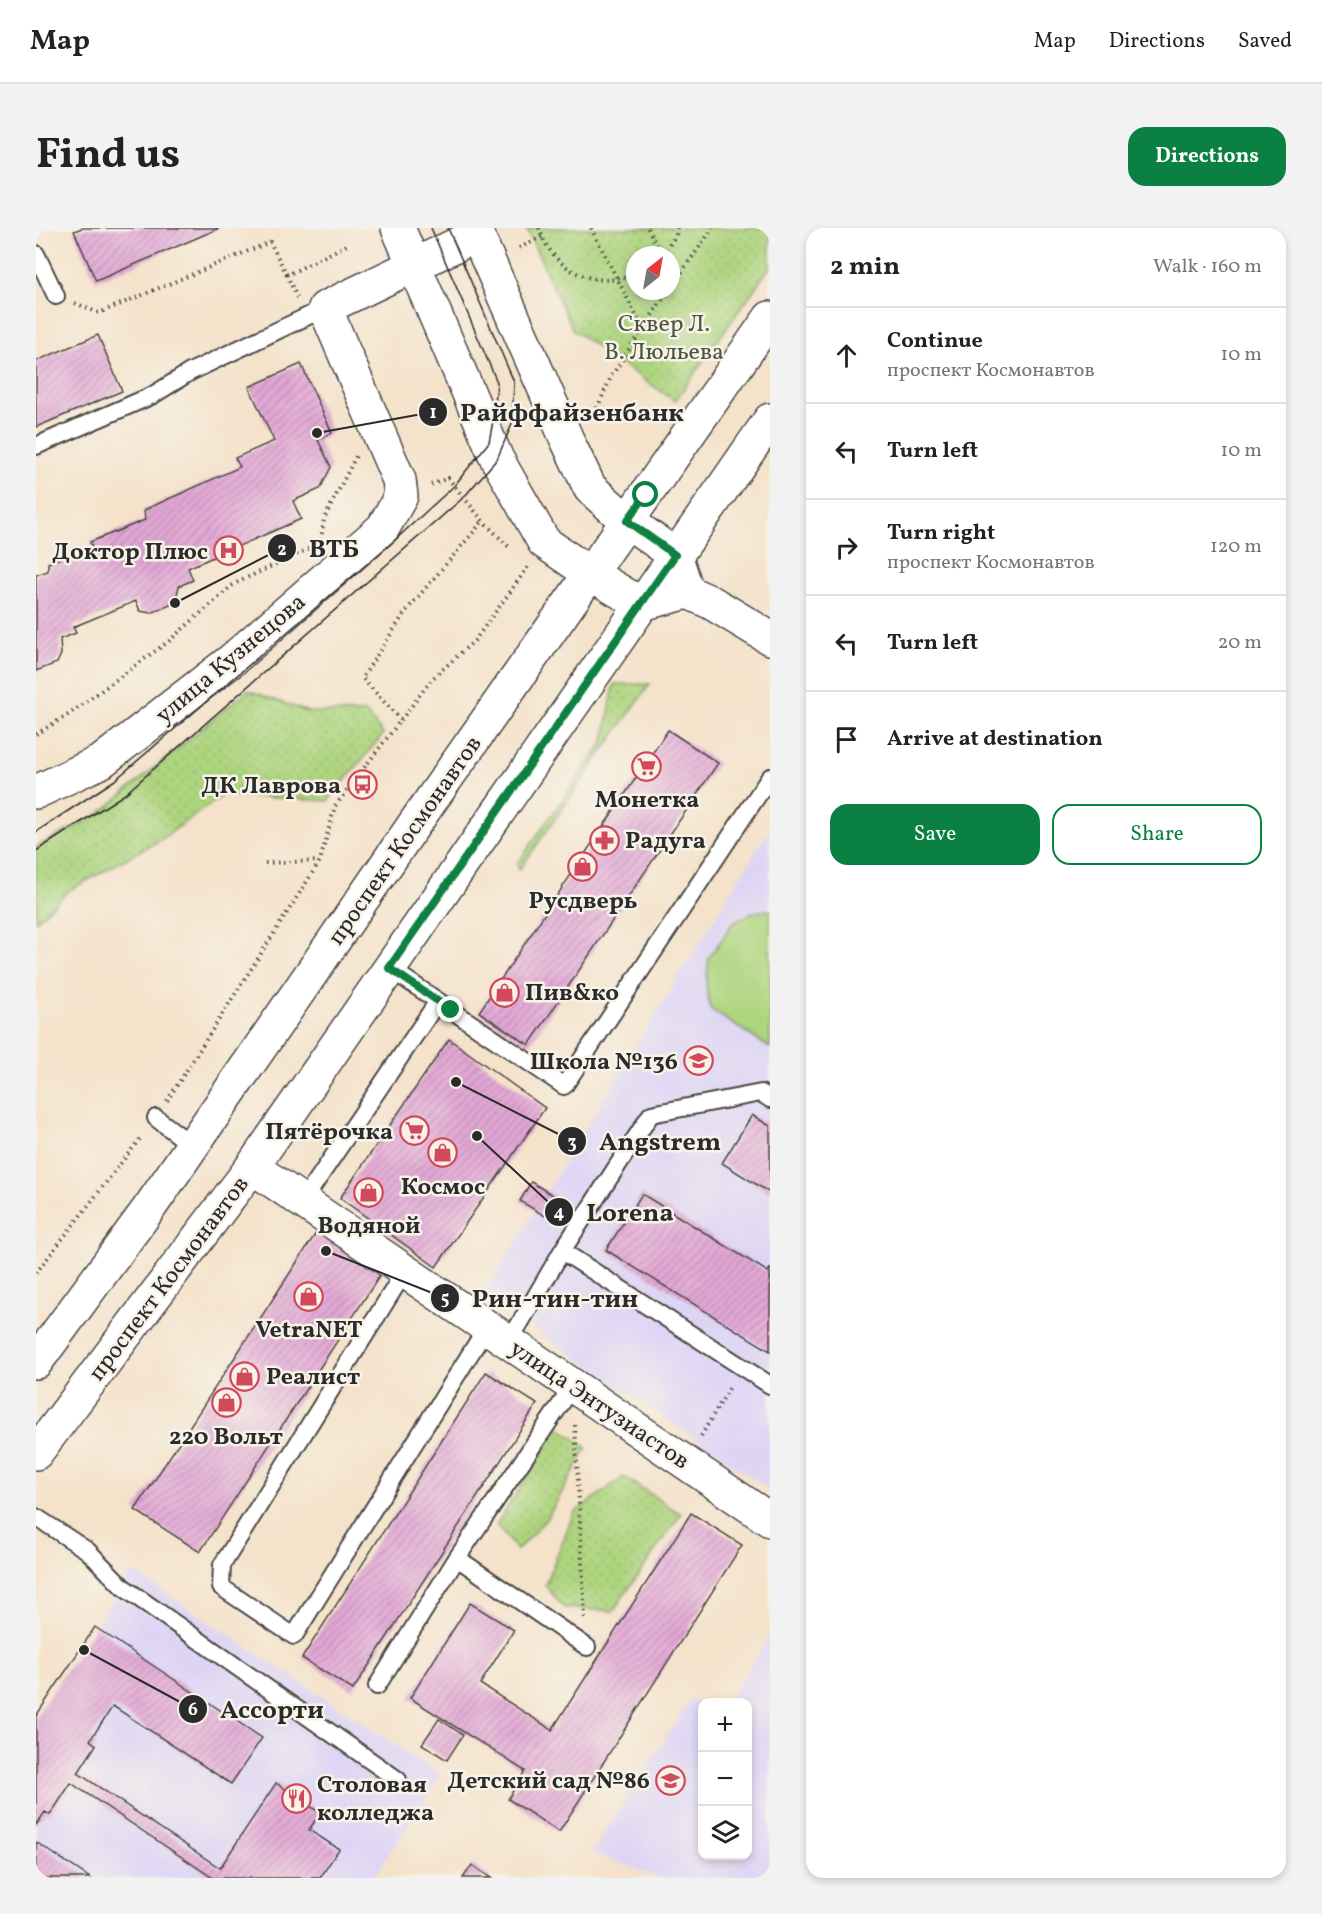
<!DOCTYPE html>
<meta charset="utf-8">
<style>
body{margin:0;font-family:Vollkorn,serif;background:#f2f2f2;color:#222}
.controls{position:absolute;right:18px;bottom:18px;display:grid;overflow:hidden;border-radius:12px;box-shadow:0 3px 9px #0003}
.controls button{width:54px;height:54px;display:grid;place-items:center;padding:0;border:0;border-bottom:2px solid #e0e0e0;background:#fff;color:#222;font:30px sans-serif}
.compass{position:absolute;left:590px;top:18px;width:54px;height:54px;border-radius:50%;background:#fff;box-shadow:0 3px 9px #0003;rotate:31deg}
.stop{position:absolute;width:18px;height:18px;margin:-14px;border:4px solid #0b8043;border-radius:50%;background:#fff}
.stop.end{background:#0b8043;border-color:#fff;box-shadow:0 2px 6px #0008}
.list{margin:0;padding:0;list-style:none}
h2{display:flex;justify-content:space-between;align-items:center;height:78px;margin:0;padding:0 24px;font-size:26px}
h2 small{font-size:20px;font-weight:400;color:#767676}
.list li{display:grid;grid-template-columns:39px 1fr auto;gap:18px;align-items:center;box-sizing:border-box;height:96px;padding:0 24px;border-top:2px solid #e0e0e0}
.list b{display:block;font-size:22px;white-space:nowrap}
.list p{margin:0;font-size:20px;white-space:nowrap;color:#767676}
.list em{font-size:20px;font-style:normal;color:#767676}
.actions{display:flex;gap:12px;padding:18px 24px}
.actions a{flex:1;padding:14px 0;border:2px solid #0b8043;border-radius:18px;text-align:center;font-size:21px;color:#0b8043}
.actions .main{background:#0b8043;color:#fff}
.icon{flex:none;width:33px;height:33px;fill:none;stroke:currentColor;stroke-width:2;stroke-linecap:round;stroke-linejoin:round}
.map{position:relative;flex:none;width:734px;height:1650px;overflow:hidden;border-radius:18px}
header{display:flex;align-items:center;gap:36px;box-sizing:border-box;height:84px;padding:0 30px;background:#fff;border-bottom:2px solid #e0e0e0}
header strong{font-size:28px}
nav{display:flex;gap:33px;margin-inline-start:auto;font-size:21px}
.intro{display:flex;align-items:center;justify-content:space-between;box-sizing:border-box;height:144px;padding:0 36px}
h1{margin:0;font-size:42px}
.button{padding:15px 27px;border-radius:18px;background:#0b8043;color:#fff;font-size:21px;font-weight:700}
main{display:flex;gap:36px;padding:0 36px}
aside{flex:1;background:#fff;border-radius:18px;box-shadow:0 3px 9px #0003}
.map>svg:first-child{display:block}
.built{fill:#ded5f5}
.grass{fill:#add47e;stroke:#6c8054;stroke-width:1.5}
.park{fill:url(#park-dots);stroke:#6c8054;stroke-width:1.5;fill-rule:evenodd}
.building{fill:url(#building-hatch)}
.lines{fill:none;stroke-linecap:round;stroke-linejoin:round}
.lane-casing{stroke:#494643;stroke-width:20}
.street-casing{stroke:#494643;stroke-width:36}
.secondary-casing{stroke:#494643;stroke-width:36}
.primary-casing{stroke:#494643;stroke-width:36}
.path{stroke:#494643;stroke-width:4;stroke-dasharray:1.5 4.5;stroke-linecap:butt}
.lane{stroke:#fff;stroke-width:16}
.street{stroke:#fff;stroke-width:33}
.secondary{stroke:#fff;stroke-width:33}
.primary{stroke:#fff;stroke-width:33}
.tram{stroke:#2b2b2b;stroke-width:1.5}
.route{stroke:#0b8043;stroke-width:8}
.labels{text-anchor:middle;stroke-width:5;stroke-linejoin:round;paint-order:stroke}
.park-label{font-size:24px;fill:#4c5540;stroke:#f7f3e8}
.poi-label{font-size:24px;font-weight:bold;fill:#2b2b2b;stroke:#f7f3e8}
.street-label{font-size:24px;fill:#2b2b2b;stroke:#f7f3e8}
.leader{fill:none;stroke:#2b2b2b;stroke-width:2}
.callout-dot{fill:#2b2b2b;stroke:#f7f3e8;stroke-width:2}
.mark-label{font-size:18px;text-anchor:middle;font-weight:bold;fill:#fff}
.callout-label{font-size:26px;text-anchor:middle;font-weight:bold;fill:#2b2b2b;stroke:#f7f3e8;stroke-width:5;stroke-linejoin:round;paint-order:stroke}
</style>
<header>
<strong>Map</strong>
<nav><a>Map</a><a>Directions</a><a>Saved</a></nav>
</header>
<div class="intro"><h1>Find us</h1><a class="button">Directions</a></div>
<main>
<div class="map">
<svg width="734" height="1650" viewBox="0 0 734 1650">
<defs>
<pattern id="park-dots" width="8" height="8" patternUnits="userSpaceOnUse" patternTransform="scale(1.5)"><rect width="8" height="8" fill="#add47e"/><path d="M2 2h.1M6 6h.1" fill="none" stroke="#95b66d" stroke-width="1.8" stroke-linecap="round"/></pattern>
<pattern id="building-hatch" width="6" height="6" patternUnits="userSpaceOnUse" patternTransform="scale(1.5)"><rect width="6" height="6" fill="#e3a8d6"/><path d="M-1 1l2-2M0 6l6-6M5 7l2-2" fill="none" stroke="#b889ae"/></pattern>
</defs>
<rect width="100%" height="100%" fill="#f7f3e8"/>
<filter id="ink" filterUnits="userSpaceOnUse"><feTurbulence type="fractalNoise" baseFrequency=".0167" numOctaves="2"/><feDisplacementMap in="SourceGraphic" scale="12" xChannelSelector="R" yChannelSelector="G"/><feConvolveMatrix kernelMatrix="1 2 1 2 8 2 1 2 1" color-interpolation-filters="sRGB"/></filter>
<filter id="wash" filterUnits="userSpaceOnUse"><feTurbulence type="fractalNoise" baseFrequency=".008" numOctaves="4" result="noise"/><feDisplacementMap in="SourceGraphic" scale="24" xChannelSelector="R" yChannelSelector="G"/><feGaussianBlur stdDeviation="1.35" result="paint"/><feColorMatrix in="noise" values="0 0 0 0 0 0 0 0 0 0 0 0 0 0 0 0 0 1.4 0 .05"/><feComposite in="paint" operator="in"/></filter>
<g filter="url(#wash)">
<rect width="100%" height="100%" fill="#f4e2ca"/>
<path class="built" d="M 734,600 L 734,1262 L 448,1066 Z
M 96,1343 L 405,1547 L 337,1650 L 0,1650 L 0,1488 Z
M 734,1408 L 734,1650 L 625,1650 L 555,1625 L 655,1471 L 666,1479 L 666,1628 L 712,1628 L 712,1474 L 691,1474 Z"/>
<path class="grass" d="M 734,682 L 734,820 L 674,781 L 670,758 L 673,730 L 697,695 L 718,684 Z"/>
<path class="park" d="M 490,0 L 734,0 L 734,39 L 639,173 L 537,102 ZM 599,27 L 635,27 L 635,63 L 599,63 Z
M 578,456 L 614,456 L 483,642 L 481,636 L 568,513 Z
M 212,462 L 272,484 L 330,485 L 347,506 L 292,573 L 187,567 L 127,610 L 32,663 L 0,693 L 0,619 L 63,586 Z
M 523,1199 L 551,1220 L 512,1289 L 481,1322 L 460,1297 Z
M 588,1249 L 645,1286 L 577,1383 L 528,1380 L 509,1357 L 538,1285 Z"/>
<g id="blocks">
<path class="building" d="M 46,0 L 184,0 L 60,53 L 38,3 Z
M 62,107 L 86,163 L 0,199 L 0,133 Z
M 265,136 L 296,205 L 282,212 L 295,239 L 284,261 L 257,273 L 265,291 L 152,340 L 157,352 L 143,358 L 139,375 L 115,385 L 104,383 L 100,373 L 37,399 L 40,405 L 24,411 L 25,426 L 21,435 L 0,443 L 0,347 L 12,343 L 12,335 L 42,323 L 44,329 L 58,324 L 54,314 L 109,292 L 108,282 L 204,239 L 199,230 L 238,213 L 213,159 Z
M 632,502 L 682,535 L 493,817 L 443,784 Z
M 413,811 L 509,880 L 400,1039 L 304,970 Z
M 716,887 L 734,898 L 734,965 L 686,935 Z
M 495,954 L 520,969 L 509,988 L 484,973 Z
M 606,966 L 732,1044 L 734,1040 L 734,1123 L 570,1022 Z
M 284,999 L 348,1041 L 164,1324 L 99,1282 Z
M 450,1144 L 501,1176 L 317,1462 L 266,1430 Z
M 655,1285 L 706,1317 L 523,1604 L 472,1571 L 489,1543 L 374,1470 L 434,1375 L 478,1402 L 444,1456 L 516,1502 Z
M 59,1399 L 226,1510 L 195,1556 L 77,1478 L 54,1512 L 60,1517 L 42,1545 L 184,1640 L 240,1555 L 284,1585 L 273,1602 L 303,1621 L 284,1650 L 177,1650 L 35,1555 L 14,1587 L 9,1584 L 0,1597 L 0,1488 Z
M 403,1491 L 427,1507 L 411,1532 L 386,1516 Z
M 0,1614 L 54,1650 L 0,1650 Z
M 436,1637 L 455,1650 L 427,1650 Z"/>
</g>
</g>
<g filter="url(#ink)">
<use href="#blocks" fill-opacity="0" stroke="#494643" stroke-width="1.5"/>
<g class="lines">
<defs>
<path id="lane" d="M 0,26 L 20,68
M 0,218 L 117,167 L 154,144 L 289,80
M 353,740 L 528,858 L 734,549
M 120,890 L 157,918
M 267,973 L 402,773
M 526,1023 L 734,1157
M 369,1043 L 186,1337 L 185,1359 L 258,1408 L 451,1099
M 473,1114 L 526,1023 L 615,886 L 725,865 L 734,871
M 0,1289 L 52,1323 L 87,1359 L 362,1552
M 421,1330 L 551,1419
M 341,1458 L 421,1330 L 537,1158"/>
<path id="street" d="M 0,564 L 66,533 L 196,432 L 347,300 L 365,268 L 363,252 L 289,80 L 441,7
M 216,939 L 734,1292"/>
<path id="secondary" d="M 362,0 L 461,231 L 508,314 L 553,345 L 605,376 L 652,364
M 438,0 L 532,214 L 554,260 L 591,293 L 639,327 L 648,354
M 652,364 L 676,375 L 734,410"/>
<path id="primary" d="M 0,1134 L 114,979 L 379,595 L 734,90
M 0,1225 L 216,939 L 734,192"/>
</defs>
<use href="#lane" class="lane-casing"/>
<use href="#street" class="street-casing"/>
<use href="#secondary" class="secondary-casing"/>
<use href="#primary" class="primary-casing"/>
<path class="path" d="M 503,0 C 517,43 557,61 599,47
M 555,0 L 607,101
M 612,0 L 625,27
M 483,20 L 506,9
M 627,27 L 640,7 L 641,0
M 635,59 L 677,0
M 261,70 L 251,47 L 313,16
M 39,75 L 63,85 L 234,14 L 251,47
M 556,191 L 576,147 L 632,63
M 395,257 L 412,250 L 447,293 L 474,320
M 285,312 L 288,291 L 320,228
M 365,492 L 326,450 L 370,383 L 447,293
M 0,506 L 32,487 L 133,413 L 198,356 L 274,320
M 229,635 L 283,633
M 131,873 L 284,633 L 299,578 L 397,450 L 439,412 L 492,339
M 0,1045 L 106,908
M 539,1197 L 549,1390
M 665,1208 L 695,1157"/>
<use href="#lane" class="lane"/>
<use href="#street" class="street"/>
<use href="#secondary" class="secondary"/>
<use href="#primary" class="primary"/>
<path class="tram" d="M 0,604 L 79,552 L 360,311 L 418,258 L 453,214 L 458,188 L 461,154 L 395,0
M 0,623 L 89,566 L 428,269 L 461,231 L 476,196 L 478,154 L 412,0"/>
</g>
</g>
<g class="lines" filter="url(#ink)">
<path class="route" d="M 415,782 L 353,740 L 639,327 L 591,293 L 610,267"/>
</g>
<defs>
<symbol id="hospital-ring" viewBox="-11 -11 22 22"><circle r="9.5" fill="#f7f3e8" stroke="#d1495b" stroke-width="1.5"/><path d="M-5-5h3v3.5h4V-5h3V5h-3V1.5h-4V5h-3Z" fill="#d1495b"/></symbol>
<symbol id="supermarket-ring" viewBox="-11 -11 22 22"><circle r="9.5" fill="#f7f3e8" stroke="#d1495b" stroke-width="1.5"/><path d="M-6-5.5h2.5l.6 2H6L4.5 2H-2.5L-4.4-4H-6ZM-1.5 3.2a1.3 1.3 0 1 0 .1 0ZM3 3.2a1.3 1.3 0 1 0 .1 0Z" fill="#d1495b"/></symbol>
<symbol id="bus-ring" viewBox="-11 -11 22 22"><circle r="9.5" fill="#f7f3e8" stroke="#d1495b" stroke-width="1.5"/><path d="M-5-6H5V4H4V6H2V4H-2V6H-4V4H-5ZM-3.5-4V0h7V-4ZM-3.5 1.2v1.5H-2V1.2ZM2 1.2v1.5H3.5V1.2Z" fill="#d1495b"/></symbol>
<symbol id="pharmacy-ring" viewBox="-11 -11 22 22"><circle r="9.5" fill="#f7f3e8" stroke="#d1495b" stroke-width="1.5"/><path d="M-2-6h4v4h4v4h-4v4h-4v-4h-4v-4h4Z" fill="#d1495b"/></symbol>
<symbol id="shop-ring" viewBox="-11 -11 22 22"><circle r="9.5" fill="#f7f3e8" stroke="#d1495b" stroke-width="1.5"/><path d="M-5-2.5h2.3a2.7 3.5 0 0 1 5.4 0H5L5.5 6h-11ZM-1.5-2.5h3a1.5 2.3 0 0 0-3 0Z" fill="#d1495b"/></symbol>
<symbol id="school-ring" viewBox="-11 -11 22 22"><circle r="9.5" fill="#f7f3e8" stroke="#d1495b" stroke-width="1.5"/><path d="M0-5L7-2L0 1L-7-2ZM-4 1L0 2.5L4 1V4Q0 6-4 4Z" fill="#d1495b"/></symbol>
<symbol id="restaurant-ring" viewBox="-11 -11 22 22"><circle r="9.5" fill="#f7f3e8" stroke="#d1495b" stroke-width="1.5"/><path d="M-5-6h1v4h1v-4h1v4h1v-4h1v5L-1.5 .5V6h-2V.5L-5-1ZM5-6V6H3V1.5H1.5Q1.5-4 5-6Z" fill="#d1495b"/></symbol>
</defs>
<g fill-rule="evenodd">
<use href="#hospital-ring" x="176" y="306" width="33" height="33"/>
<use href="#supermarket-ring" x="594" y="522" width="33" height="33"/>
<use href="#bus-ring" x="310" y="540" width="33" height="33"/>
<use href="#pharmacy-ring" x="552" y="596" width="33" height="33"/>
<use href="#shop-ring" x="530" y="622" width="33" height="33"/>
<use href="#shop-ring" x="452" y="748" width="33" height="33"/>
<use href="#school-ring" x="646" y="816" width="33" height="33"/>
<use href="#supermarket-ring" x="362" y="886" width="33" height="33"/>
<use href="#shop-ring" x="390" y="908" width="33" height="33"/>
<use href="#shop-ring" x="316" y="948" width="33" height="33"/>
<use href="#shop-ring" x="256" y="1052" width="33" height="33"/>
<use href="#shop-ring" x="192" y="1132" width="33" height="33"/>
<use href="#shop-ring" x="174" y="1158" width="33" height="33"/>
<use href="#school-ring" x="618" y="1536" width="33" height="33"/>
<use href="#restaurant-ring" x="244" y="1554" width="33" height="33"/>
</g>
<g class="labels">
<g class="park-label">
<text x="628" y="103">Сквер Л.<tspan x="628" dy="28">В. Люльева</tspan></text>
</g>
<g class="poi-label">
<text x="172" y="331" text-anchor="end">Доктор Плюс</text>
<text x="305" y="565" text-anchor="end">ДК Лаврова</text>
<text x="611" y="579">Монетка</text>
<text x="589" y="620" text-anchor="start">Радуга</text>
<text x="547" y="680">Русдверь</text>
<text x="489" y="772" text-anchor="start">Пив&amp;ко</text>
<text x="642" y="841" text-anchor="end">Школа №136</text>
<text x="357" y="911" text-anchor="end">Пятёрочка</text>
<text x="407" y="966">Космос</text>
<text x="333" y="1005">Водяной</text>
<text x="273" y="1109">VetraNET</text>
<text x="230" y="1156" text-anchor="start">Реалист</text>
<text x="190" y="1216">220 Вольт</text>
<text x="614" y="1560" text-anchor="end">Детский сад №86</text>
<text x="281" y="1564" text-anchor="start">Столовая<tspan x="281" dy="28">колледжа</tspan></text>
</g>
<g class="street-label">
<text transform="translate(194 430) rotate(-40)" y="8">улица Кузнецова</text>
<text transform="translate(368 612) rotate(-55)" y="8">проспект Космонавтов</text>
<text transform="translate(132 1050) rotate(-53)" y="8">проспект Космонавтов</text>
<text transform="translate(564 1176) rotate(34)" y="8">улица Энтузиастов</text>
</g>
</g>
<path class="leader" d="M281 205L397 184M139 375L246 320M420 854L536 913M441 908L523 984M290 1023L409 1070M48 1422L157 1481"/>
<g class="callout-dot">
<circle cx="281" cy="205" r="6"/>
<circle cx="139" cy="375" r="6"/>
<circle cx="420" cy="854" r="6"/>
<circle cx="441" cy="908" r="6"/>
<circle cx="290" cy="1023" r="6"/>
<circle cx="48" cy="1422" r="6"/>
<circle cx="397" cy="184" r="15"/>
<circle cx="246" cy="320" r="15"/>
<circle cx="536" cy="913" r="15"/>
<circle cx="523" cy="984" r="15"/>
<circle cx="409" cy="1070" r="15"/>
<circle cx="157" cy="1481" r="15"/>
</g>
<g class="mark-label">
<text x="397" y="190">1</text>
<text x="246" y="327">2</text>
<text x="536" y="920">3</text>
<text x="523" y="990">4</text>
<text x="409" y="1076">5</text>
<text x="157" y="1487">6</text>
</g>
<g class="callout-label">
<text x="536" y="193">Райффайзенбанк</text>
<text x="298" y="329">ВТБ</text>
<text x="624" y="922">Angstrem</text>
<text x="594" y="993">Lorena</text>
<text x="519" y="1079">Рин-тин-тин</text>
<text x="236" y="1490">Ассорти</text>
</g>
</svg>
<div class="controls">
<button>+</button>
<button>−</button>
<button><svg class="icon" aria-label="layers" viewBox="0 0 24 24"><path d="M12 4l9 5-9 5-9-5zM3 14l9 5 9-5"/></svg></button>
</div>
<svg class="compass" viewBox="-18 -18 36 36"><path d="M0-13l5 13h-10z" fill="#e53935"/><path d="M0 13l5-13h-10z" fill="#767676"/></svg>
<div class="stop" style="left:610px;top:267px"></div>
<div class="stop end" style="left:415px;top:782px"></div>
</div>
<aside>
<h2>2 min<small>Walk · 160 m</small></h2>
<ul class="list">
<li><svg class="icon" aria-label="ahead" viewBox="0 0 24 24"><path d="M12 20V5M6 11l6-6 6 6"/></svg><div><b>Continue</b><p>проспект Космонавтов</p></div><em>10 m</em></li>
<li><svg class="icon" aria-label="left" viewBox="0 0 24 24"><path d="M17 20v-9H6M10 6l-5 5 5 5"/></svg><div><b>Turn left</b></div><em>10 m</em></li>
<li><svg class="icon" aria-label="right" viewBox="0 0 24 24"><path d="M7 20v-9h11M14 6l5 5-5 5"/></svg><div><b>Turn right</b><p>проспект Космонавтов</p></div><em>120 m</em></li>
<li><svg class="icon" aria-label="left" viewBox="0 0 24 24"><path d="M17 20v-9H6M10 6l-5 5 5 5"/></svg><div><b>Turn left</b></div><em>20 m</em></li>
<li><svg class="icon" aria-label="arrive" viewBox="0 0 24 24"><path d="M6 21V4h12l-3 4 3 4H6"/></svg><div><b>Arrive at destination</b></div></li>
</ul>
<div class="actions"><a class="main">Save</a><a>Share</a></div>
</aside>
</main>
